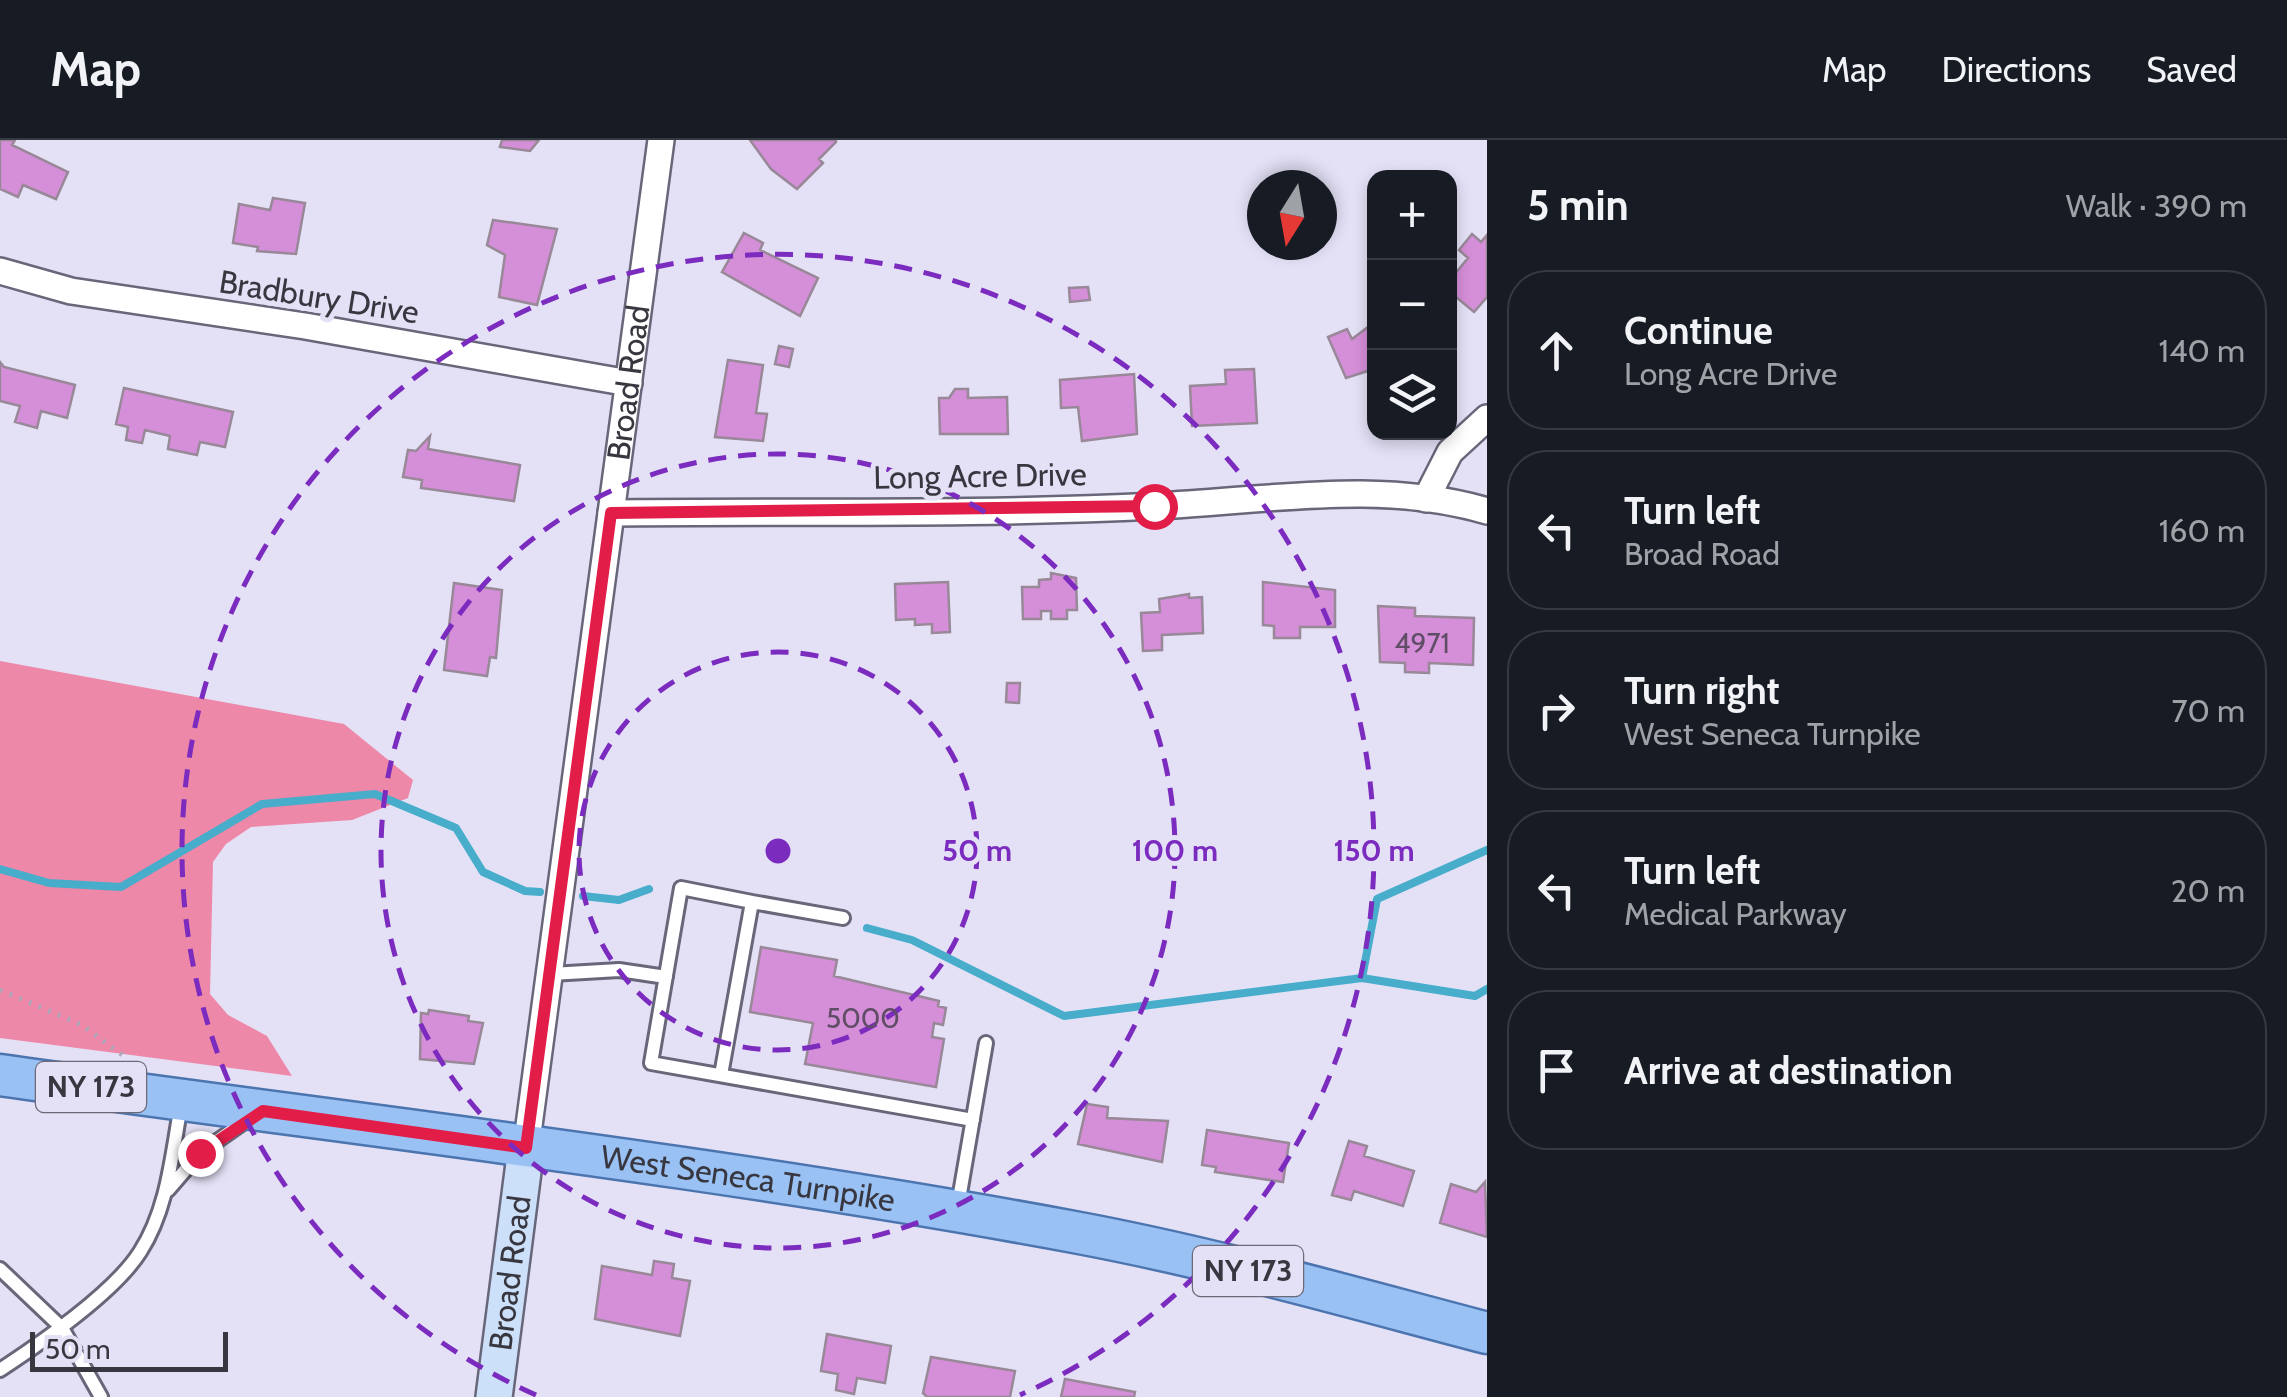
<!DOCTYPE html>
<meta charset="utf-8">
<style>
body{margin:0;font-family:Cabin,sans-serif;background:#20242c;color:#f1f3f6}
.controls{position:absolute;right:30px;top:30px;display:grid;overflow:hidden;border-radius:20px;box-shadow:0 5px 15px #0003}
.controls button{width:90px;height:90px;display:grid;place-items:center;padding:0;border:0;border-bottom:2px solid #363941;background:#171b24;color:#f1f3f6;font:50px sans-serif}
.compass{position:absolute;left:1247px;top:30px;width:90px;height:90px;border-radius:50%;background:#171b24;box-shadow:0 5px 15px #0003;rotate:191deg}
.scale{position:absolute;left:30px;bottom:25px;width:198px;box-sizing:border-box;padding-left:10px;border:5px solid #383740;border-top:0;font-size:28px;line-height:35px;white-space:nowrap;color:#383740;-webkit-text-stroke:8px #e4e1f7;paint-order:stroke}
.stop{position:absolute;width:30px;height:30px;margin:-22px;border:8px solid #e11d48;border-radius:50%;background:#fff}
.stop.end{background:#e11d48;border-color:#fff;box-shadow:0 2px 10px #0008}
.list{margin:0;padding:0;list-style:none}
h2{display:flex;justify-content:space-between;align-items:center;height:130px;margin:0;padding:0 40px;font-size:42px}
h2 small{font-size:32px;font-weight:400;color:#9ea1a6}
.list li{display:grid;grid-template-columns:65px 1fr auto;gap:30px;align-items:center;box-sizing:border-box;height:160px;margin:0 20px 20px;padding:0 20px;border:2px solid #363941;border-radius:40px}
.list b{display:block;font-size:38px;white-space:nowrap}
.list p{margin:0;font-size:32px;white-space:nowrap;color:#9ea1a6}
.list em{font-size:32px;font-style:normal;color:#9ea1a6}
.icon{flex:none;width:55px;height:55px;fill:none;stroke:currentColor;stroke-width:2;stroke-linecap:round;stroke-linejoin:round}
.map{position:relative;flex:none;width:1487px;height:1257px;overflow:hidden}
header{display:flex;align-items:center;gap:60px;box-sizing:border-box;height:140px;padding:0 50px;background:#171b24;border-bottom:2px solid #363941}
header strong{font-size:48px}
nav{display:flex;gap:55px;margin-inline-start:auto;font-size:35px}
main{display:flex}
aside{flex:1;background:#171b24}
.map>svg:first-child{display:block}
.forest{fill:#ee88a8}
.lines{fill:none;stroke-linecap:round;stroke-linejoin:round}
.stream{stroke:#47adcb;stroke-width:8}
.building{fill:#d58ed8;stroke:#988898;stroke-width:2.5}
.lane-casing{stroke:#686679;stroke-width:18}
.street-casing{stroke:#686679;stroke-width:30}
.secondary-casing{stroke:#686679;stroke-width:40}
.primary-casing{stroke:#4c75b0;stroke-width:45}
.path{stroke:#a9a7b8;stroke-width:5;stroke-dasharray:2.5 8;stroke-linecap:butt}
.lane{stroke:#fff;stroke-width:12}
.street{stroke:#fff;stroke-width:25}
.secondary{stroke:#cce0f9;stroke-width:35}
.primary{stroke:#9ac1f4;stroke-width:40}
.route{stroke:#e11d48;stroke-width:12}
.ring{fill:none;stroke:#7b2cbf;stroke-width:5;stroke-dasharray:18 12}
.labels{text-anchor:middle;stroke-width:10;stroke-linejoin:round;paint-order:stroke}
.number-label{font-size:28px;fill:#5f4d66}
.shield{fill:#e4e1f7;stroke:#6c6a77;stroke-width:2.5}
.shield-label{font-size:30px;font-weight:bold;fill:#383740}
.street-label{font-size:32px;fill:#383740;stroke:#e4e1f7}
.centre{fill:#7b2cbf;stroke:#e4e1f7;stroke-width:5}
.ring-label{font-size:30px;text-anchor:middle;font-weight:bold;fill:#7b2cbf;stroke:#e4e1f7;stroke-width:10;stroke-linejoin:round;paint-order:stroke}
</style>
<header>
<strong>Map</strong>
<nav><a>Map</a><a>Directions</a><a>Saved</a></nav>
</header>
<main>
<div class="map">
<svg width="1487" height="1257" viewBox="0 0 1487 1257">
<rect width="100%" height="100%" fill="#e4e1f7"/>
<path class="forest" d="M 0,521 L 344,584 L 413,640 L 408,658 L 352,680 L 251,687 L 226,704 L 213,722 L 210,854 L 228,875 L 267,896 L 292,936 L 0,898 Z"/>
<g class="lines">
<path class="stream" d="M 0,729 L 49,743 L 121,747 L 262,664 L 375,654 L 456,688 L 483,732 L 525,751 L 540,752
M 583,756 L 619,760 L 649,749
M 867,788 L 912,800 L 1064,876 L 1362,838 L 1475,856 L 1487,849
M 1362,838 L 1377,759 L 1487,710"/>
</g>
<path class="building" d="M 0,0 L 15,0 L 12,5 L 68,32 L 56,59 L 23,45 L 18,57 L 0,49 Z
M 502,0 L 539,0 L 530,11 L 500,7 Z
M 750,0 L 836,0 L 836,2 L 819,19 L 823,23 L 797,49 L 771,29 Z
M 273,58 L 305,63 L 296,114 L 257,111 L 258,107 L 233,103 L 239,64 L 270,70 Z
M 493,80 L 557,89 L 537,165 L 499,157 L 505,115 L 487,105 Z
M 744,93 L 763,103 L 760,110 L 818,138 L 800,176 L 722,132 Z
M 1472,94 L 1481,102 L 1487,95 L 1487,157 L 1474,172 L 1450,152 L 1450,140 L 1468,118 L 1459,110 Z
M 1088,147 L 1090,160 L 1070,162 L 1069,148 Z
M 1368,187 L 1374,189 L 1374,229 L 1346,238 L 1328,197 L 1347,189 L 1352,199 Z
M 779,206 L 793,209 L 789,227 L 775,224 Z
M 728,220 L 763,225 L 756,273 L 767,274 L 763,301 L 715,297 Z
M 0,222 L 4,227 L 75,245 L 67,278 L 41,271 L 37,288 L 15,282 L 20,266 L 0,261 Z
M 1254,229 L 1257,283 L 1192,286 L 1190,246 L 1226,244 L 1225,230 Z
M 1134,234 L 1137,294 L 1082,301 L 1078,267 L 1061,268 L 1060,240 Z
M 124,248 L 233,272 L 225,307 L 200,302 L 197,315 L 168,309 L 170,296 L 145,290 L 142,303 L 126,300 L 128,287 L 116,284 Z
M 955,249 L 968,249 L 968,258 L 1007,257 L 1008,294 L 940,294 L 939,258 L 949,258 Z
M 430,296 L 428,309 L 520,325 L 514,361 L 421,348 L 422,340 L 403,337 L 408,310 L 416,311 Z
M 1051,433 L 1076,438 L 1077,470 L 1067,470 L 1067,479 L 1051,479 L 1051,471 L 1041,471 L 1041,479 L 1023,479 L 1022,447 L 1039,447 L 1039,440 L 1051,439 Z
M 948,442 L 950,492 L 932,493 L 932,484 L 915,485 L 915,479 L 896,480 L 895,444 Z
M 1263,442 L 1335,450 L 1335,487 L 1300,487 L 1300,498 L 1274,498 L 1274,486 L 1263,485 Z
M 454,443 L 502,450 L 496,518 L 490,517 L 487,536 L 444,530 Z
M 1189,454 L 1189,458 L 1202,457 L 1203,493 L 1162,495 L 1162,510 L 1143,511 L 1141,473 L 1160,472 L 1159,459 Z
M 1378,466 L 1415,468 L 1415,476 L 1474,478 L 1473,525 L 1429,523 L 1429,533 L 1405,532 L 1405,523 L 1380,522 Z
M 1007,543 L 1020,543 L 1019,563 L 1006,562 Z
M 761,807 L 837,820 L 834,836 L 939,861 L 938,866 L 946,868 L 943,885 L 934,883 L 932,897 L 944,899 L 936,947 L 805,924 L 813,883 L 750,872 Z
M 429,870 L 469,876 L 468,881 L 483,883 L 474,924 L 420,919 L 421,873 L 428,874 Z
M 1087,964 L 1108,967 L 1107,978 L 1168,981 L 1162,1022 L 1078,1004 Z
M 1207,990 L 1289,1003 L 1283,1042 L 1215,1032 L 1216,1027 L 1202,1025 Z
M 1349,1001 L 1367,1006 L 1364,1016 L 1414,1031 L 1403,1066 L 1354,1051 L 1351,1060 L 1332,1055 Z
M 1485,1042 L 1487,1097 L 1440,1083 L 1451,1044 L 1476,1052 Z
M 654,1121 L 674,1124 L 672,1138 L 690,1141 L 680,1196 L 595,1179 L 602,1126 L 652,1135 Z
M 827,1194 L 891,1206 L 885,1243 L 857,1238 L 854,1254 L 836,1250 L 838,1234 L 821,1231 Z
M 931,1217 L 1015,1231 L 1010,1257 L 927,1257 L 923,1253 Z
M 1065,1239 L 1135,1252 L 1134,1257 L 1061,1257 Z"/>
<g class="lines">
<defs>
<path id="lane" d="M 752,762 L 681,748 L 651,923 L 973,980
M 551,834 L 619,830 L 666,837
M 721,935 L 752,762 L 843,778
M 168,1050 L 200,1013 L 250,978
M 958,1065 L 986,903
M 0,1129 L 62,1188 L 101,1257
M 0,1230 C 41,1203 114,1153 140,1112 C 168,1069 172,1014 181,965"/>
<g id="street">
<path d="M 0,131 L 71,151 L 305,186 L 629,243"/>
<path d="M 1426,359 L 1450,312 L 1487,278"/>
<path d="M 611,373 C 792,371 975,375 1156,366 C 1265,361 1380,339 1487,371"/>
<path id="s1" d="M 526,1008 L 661,0"/>
</g>
<g id="secondary">
<path id="s2" d="M 494,1257 L 526,1008"/>
</g>
<g id="primary">
<path id="s3" d="M 0,935 C 358,985 719,1026 1074,1092 C 1214,1118 1350,1157 1487,1193"/>
</g>
</defs>
<use href="#lane" class="lane-casing"/>
<use href="#street" class="street-casing"/>
<use href="#secondary" class="secondary-casing"/>
<use href="#primary" class="primary-casing"/>
<path class="path" d="M 0,850 L 82,885 L 128,919"/>
<use href="#lane" class="lane"/>
<use href="#street" class="street"/>
<use href="#secondary" class="secondary"/>
<use href="#primary" class="primary"/>
</g>
<g class="lines">
<path class="route" d="M 200,1013 L 263,971 L 526,1008 L 611,373 L 1154,366"/>
</g>
<g class="ring">
<circle cx="778" cy="711" r="199"/>
<circle cx="778" cy="711" r="397"/>
<path d="M536 1255A596 596 0 1 1 1020 1255"/>
</g>
<g class="labels">
<g class="number-label">
<text x="1422" y="513">4971</text>
<text x="863" y="888">5000</text>
</g>
<g class="shield">
<rect x="36" y="922" width="110" height="50" rx="8"/>
<rect x="1193" y="1106" width="110" height="50" rx="8"/>
</g>
<g class="shield-label">
<text x="91" y="957">NY 173</text>
<text x="1248" y="1141">NY 173</text>
</g>
<g class="street-label">
<text transform="translate(319 157) rotate(9)" y="11">Bradbury Drive</text>
<text dy="11" stroke="none"><textPath href="#s1" startOffset="772">Broad Road</textPath></text>
<text transform="translate(980 336) rotate(-1)" y="11">Long Acre Drive</text>
<text dy="11" stroke="none"><textPath href="#s3" startOffset="755">West Seneca Turnpike</textPath></text>
<text dy="11" stroke="none"><textPath href="#s2" startOffset="125">Broad Road</textPath></text>
</g>
</g>
<circle cx="778" cy="711" r="15" class="centre"/>
<g class="ring-label">
<text x="977" y="721">50 m</text>
<text x="1175" y="721">100 m</text>
<text x="1374" y="721">150 m</text>
</g>
</svg>
<div class="controls">
<button>+</button>
<button>−</button>
<button><svg class="icon" aria-label="layers" viewBox="0 0 24 24"><path d="M12 4l9 5-9 5-9-5zM3 14l9 5 9-5"/></svg></button>
</div>
<svg class="compass" viewBox="-18 -18 36 36"><path d="M0-13l5 13h-10z" fill="#e53935"/><path d="M0 13l5-13h-10z" fill="#9ea1a6"/></svg>
<div class="scale">50 m</div>
<div class="stop" style="left:1154px;top:366px"></div>
<div class="stop end" style="left:200px;top:1013px"></div>
</div>
<aside>
<h2>5 min<small>Walk · 390 m</small></h2>
<ul class="list">
<li><svg class="icon" aria-label="ahead" viewBox="0 0 24 24"><path d="M12 20V5M6 11l6-6 6 6"/></svg><div><b>Continue</b><p>Long Acre Drive</p></div><em>140 m</em></li>
<li><svg class="icon" aria-label="left" viewBox="0 0 24 24"><path d="M17 20v-9H6M10 6l-5 5 5 5"/></svg><div><b>Turn left</b><p>Broad Road</p></div><em>160 m</em></li>
<li><svg class="icon" aria-label="right" viewBox="0 0 24 24"><path d="M7 20v-9h11M14 6l5 5-5 5"/></svg><div><b>Turn right</b><p>West Seneca Turnpike</p></div><em>70 m</em></li>
<li><svg class="icon" aria-label="left" viewBox="0 0 24 24"><path d="M17 20v-9H6M10 6l-5 5 5 5"/></svg><div><b>Turn left</b><p>Medical Parkway</p></div><em>20 m</em></li>
<li><svg class="icon" aria-label="arrive" viewBox="0 0 24 24"><path d="M6 21V4h12l-3 4 3 4H6"/></svg><div><b>Arrive at destination</b></div></li>
</ul>
</aside>
</main>
